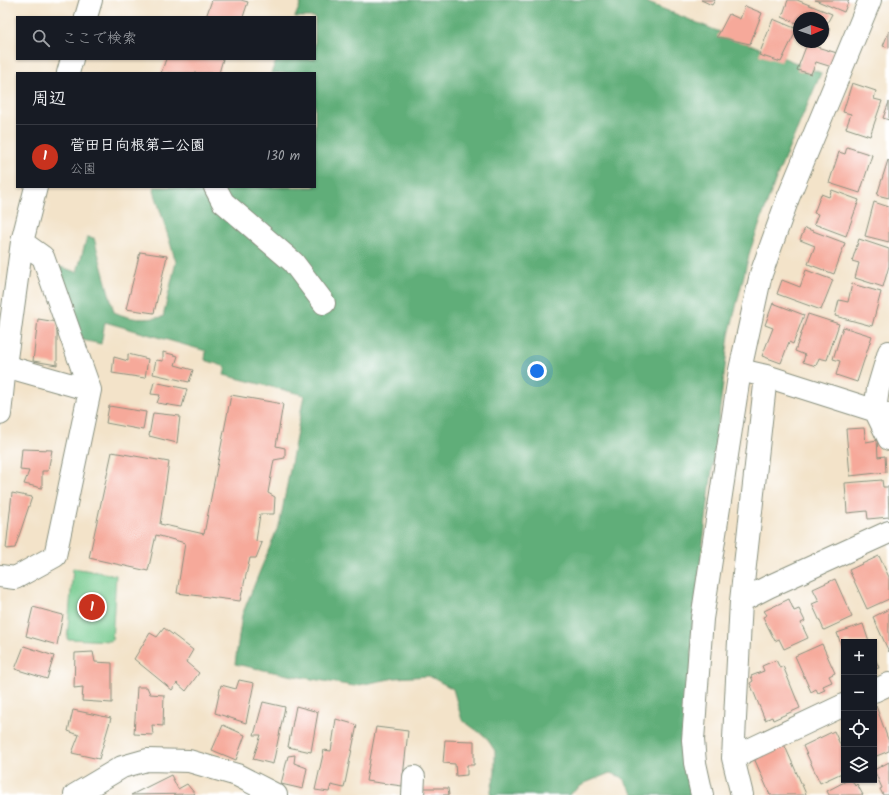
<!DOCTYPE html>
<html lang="ja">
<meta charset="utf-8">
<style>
body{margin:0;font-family:Kalam,"Klee One",sans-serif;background:#20242c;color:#f1f3f6}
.controls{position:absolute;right:12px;bottom:12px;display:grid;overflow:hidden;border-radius:0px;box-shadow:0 1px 3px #0004}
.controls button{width:36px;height:36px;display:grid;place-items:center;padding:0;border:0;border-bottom:1px solid #363941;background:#171b24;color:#f1f3f6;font:20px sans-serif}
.compass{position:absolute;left:793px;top:12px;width:36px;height:36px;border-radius:50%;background:#171b24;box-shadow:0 1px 3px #0004;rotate:88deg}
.you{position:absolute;left:537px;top:371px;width:14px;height:14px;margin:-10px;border:3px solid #fff;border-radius:50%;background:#1a73e8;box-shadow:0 0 0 6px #1a73e833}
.badge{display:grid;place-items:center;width:26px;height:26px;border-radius:50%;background:#c8321e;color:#fff;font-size:13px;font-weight:700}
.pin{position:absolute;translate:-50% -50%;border:2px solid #fff;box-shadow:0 1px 4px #0006}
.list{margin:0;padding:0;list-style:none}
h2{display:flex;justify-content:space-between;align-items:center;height:52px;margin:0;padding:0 16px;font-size:17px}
h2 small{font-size:13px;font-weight:400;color:#9ea1a6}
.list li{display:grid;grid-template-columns:26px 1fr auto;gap:12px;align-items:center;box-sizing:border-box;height:64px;padding:0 16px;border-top:1px solid #363941}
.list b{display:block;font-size:15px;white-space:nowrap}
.list p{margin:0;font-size:13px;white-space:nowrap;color:#9ea1a6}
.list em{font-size:13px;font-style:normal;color:#9ea1a6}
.icon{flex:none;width:22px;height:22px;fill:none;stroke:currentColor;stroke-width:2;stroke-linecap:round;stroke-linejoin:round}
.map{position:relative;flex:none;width:889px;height:795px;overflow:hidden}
.search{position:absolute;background:#171b24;box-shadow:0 1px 3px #0004;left:16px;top:16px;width:300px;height:44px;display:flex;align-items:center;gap:10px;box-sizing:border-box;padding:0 14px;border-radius:0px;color:#9ea1a6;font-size:15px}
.panel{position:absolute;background:#171b24;box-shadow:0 1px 3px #0004;left:16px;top:72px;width:300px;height:116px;border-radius:0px}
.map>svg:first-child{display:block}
.green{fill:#75ca8e;stroke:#4a8461}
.forest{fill:#60ae79;stroke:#407656}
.building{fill:#f6a99a}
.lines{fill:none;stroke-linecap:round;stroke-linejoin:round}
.minor-casing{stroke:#89907e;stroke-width:24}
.minor{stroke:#fff;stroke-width:22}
</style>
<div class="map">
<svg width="889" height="795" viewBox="0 0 889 795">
<rect width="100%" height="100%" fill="#fff"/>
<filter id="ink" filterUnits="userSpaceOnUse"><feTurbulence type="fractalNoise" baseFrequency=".025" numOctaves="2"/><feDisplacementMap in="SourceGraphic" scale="8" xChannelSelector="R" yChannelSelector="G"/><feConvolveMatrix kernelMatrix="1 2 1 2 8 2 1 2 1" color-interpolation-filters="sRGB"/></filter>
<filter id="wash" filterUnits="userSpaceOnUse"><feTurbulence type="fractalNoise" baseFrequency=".012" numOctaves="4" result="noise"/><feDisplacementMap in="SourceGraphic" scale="16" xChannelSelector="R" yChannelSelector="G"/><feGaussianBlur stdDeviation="0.9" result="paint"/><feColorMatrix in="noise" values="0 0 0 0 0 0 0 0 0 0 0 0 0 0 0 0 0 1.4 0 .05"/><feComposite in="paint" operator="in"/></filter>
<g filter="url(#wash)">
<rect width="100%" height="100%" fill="#f3e3c9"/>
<path class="green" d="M 73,568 L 116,575 L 112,641 L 67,639 Z"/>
<path class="forest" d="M 302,0 L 641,0 L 821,73 L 775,181 L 750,251 L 729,335 L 692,631 L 692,795 L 634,795 L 622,777 L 610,773 L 585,783 L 569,795 L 490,795 L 495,773 L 495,751 L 486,737 L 462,720 L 453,689 L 429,676 L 395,678 L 354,686 L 288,675 L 235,664 L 242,615 L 280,522 L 304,395 L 224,375 L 226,367 L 205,360 L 206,351 L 105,322 L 101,344 L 78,339 L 57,266 L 77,272 L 87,237 L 94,238 L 114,312 C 132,320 143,320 163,317 L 176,262 L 153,187 L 315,187 L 315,73 L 271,73 L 277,59 L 315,59 L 315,17 L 295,17 Z"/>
<g id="blocks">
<path class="building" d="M 212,0 L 241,0 L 248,2 L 243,17 L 206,17 Z
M 701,0 L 715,0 L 712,5 Z
M 788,0 L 797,0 L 832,14 L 825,27 L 830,29 L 829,36 L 823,34 L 823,18 L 799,18 L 799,24 L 782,17 Z
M 815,0 L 849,0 L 844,12 Z
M 745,6 L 762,13 L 750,44 L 717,37 L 729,14 L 740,19 Z
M 773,19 L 797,29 L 781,62 L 759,55 Z
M 889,31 L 889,48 L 883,46 Z
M 807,44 L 837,53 L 832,67 L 816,62 L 811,74 L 797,70 Z
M 166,59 L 223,59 L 219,73 L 161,73 Z
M 852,83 L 876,91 L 874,99 L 882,101 L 870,136 L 846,128 L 851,114 L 843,112 Z
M 889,102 L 889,120 L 883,118 Z
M 847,147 L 872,155 L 860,193 L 829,183 L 839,152 L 845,154 Z
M 888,160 L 889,161 L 889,198 L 877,195 Z
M 832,190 L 859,200 L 846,236 L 814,224 L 818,214 L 814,213 L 821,194 L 829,197 Z
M 874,202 L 889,207 L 889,242 L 865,236 Z
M 805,228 L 845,243 L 834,274 L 808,264 L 815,246 L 800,240 Z
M 859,239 L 889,249 L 889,266 L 883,287 L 855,278 L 859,263 L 852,261 Z
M 140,252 L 167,256 L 154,313 L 126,309 Z
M 806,270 L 833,280 L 821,310 L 777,294 L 782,280 L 800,287 Z
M 852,284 L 881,292 L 872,326 L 835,316 L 839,300 L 848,302 Z
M 773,303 L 804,315 L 793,344 L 789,342 L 781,363 L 762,356 L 773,328 L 765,325 Z
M 808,314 L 839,324 L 827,360 L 819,358 L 816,366 L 803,362 L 805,355 L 795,351 Z
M 38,319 L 57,322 L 57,365 L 33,361 Z
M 843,327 L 872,336 L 857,382 L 836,375 L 840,361 L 833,359 Z
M 163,352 L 178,356 L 175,365 L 193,370 L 189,382 L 153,374 L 156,360 L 163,361 Z
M 128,354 L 148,359 L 145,378 L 112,373 L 114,357 L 128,361 Z
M 154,382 L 187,389 L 182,407 L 157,403 L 160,395 L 151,394 Z
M 231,395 L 283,404 L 276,446 L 285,448 L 285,458 L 274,460 L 268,493 L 275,497 L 274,514 L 260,514 L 256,541 L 262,543 L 256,558 L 250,558 L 240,601 L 177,593 L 185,543 L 156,535 L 148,571 L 89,558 L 112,452 L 169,462 L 160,524 L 204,534 Z
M 109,406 L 146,412 L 143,430 L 106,423 Z
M 153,413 L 180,416 L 177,443 L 149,436 Z
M 864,428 L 866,442 L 877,440 L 878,457 L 885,456 L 886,472 L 850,476 L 846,429 Z
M 22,449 L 52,450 L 48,471 L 42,471 L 42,488 L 24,484 L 29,471 L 20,470 Z
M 882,480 L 883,487 L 888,487 L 889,517 L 868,519 L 867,511 L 847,513 L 845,483 Z
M 12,493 L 32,497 L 15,548 L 6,549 Z
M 879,556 L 889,577 L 889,599 L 867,609 L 849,570 Z
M 835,579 L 852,617 L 824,630 L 812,604 L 819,601 L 813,589 Z
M 789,599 L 794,611 L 799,609 L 805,621 L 801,623 L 808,638 L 784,649 L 779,639 L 775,641 L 763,617 L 767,615 L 764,611 Z
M 33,607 L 63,615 L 57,645 L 26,636 Z
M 889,609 L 889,652 L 873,617 Z
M 863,624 L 869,642 L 844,642 L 844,653 L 837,633 Z
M 164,628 L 193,650 L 186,662 L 199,673 L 186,691 L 177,683 L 172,690 L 134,659 L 150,633 L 157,637 Z
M 822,644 L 835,673 L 829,676 L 832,682 L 823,686 L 825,690 L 818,693 L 816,689 L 811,692 L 795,656 Z
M 24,646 L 54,656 L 47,679 L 15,669 Z
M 93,652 L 95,662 L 112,663 L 112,703 L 82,701 L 83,687 L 74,688 L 75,653 Z
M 874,655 L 879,668 L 874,669 Z
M 776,660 L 780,668 L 783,666 L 800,708 L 773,720 L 772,717 L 765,720 L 750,683 L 753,681 L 751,676 L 764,671 L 762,666 Z
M 239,680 L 254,683 L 246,723 L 215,713 L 221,685 L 236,689 Z
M 137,687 L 147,687 L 150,694 L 164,695 L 163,726 L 152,725 L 153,735 L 134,734 Z
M 263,702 L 285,707 L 273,764 L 253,759 L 261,735 L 254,735 Z
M 296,706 L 318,712 L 311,752 L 288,747 Z
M 876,706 L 889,742 L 889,751 L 874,757 L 874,707 Z
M 73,710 L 111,718 L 99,759 L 72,753 L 79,735 L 68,731 Z
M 336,719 L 357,725 L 344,788 L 331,785 L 329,792 L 315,790 L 324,750 L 331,751 Z
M 223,725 L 245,735 L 236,760 L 212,750 Z
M 376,727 L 408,731 L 402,786 L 366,781 Z
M 834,731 L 844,753 L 844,772 L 820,783 L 803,746 Z
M 445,740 L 474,741 L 474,765 L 467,765 L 467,775 L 456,776 L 455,764 L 443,763 Z
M 784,744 L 806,794 L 805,795 L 770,795 L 754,758 Z
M 295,755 L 294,763 L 307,768 L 303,789 L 281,784 L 288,756 Z
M 889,762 L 889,795 L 883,795 L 880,789 L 882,788 L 874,770 Z
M 171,775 L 178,789 L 187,784 L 195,794 L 131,795 Z
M 848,780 L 852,780 L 855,786 L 857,784 L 863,795 L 829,795 L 827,791 Z
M 423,788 L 448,788 L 449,795 L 424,795 Z"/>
</g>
</g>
<g filter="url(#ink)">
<use href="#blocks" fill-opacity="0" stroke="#89907e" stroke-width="1"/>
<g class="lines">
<defs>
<path id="minor" d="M 86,17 L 91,0
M 68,73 L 72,59
M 215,187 L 223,202 L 293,262 L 324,303
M 889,352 L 878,389 L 875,410 L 889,439
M 5,366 L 90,390
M 740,370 L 761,274 L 788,198 L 870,0
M 0,414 L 5,366 L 22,242 L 36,187
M 0,576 L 15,578 L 55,556 L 90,390 L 43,257 L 22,242
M 741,601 L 768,587 L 889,532
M 874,691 L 889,684
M 733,758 L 753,748 L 844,705
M 75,795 L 122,767 L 147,760 L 189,761 L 237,775 L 276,795
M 413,795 L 414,777
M 702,795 L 695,763 L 693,740 L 702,619 L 740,370 L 766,376 L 889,415
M 742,795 L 733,758 L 741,601 L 766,376"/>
</defs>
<use href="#minor" class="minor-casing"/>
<use href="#minor" class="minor"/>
</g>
</g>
</svg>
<div class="controls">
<button>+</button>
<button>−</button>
<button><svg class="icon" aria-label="locate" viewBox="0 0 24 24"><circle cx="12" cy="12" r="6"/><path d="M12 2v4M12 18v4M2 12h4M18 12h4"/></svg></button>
<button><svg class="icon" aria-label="layers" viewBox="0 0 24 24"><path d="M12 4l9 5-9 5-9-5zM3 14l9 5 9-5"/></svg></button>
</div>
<svg class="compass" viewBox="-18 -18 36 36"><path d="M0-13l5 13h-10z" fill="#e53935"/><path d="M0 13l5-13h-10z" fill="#9ea1a6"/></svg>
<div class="you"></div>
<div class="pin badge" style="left:92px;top:607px">1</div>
<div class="search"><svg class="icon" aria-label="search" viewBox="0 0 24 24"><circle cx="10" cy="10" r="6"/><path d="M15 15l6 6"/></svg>ここで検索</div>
<section class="panel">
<h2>周辺<small></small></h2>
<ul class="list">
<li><span class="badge">1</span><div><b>菅田日向根第二公園</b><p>公園</p></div><em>130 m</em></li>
</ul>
</section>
</div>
